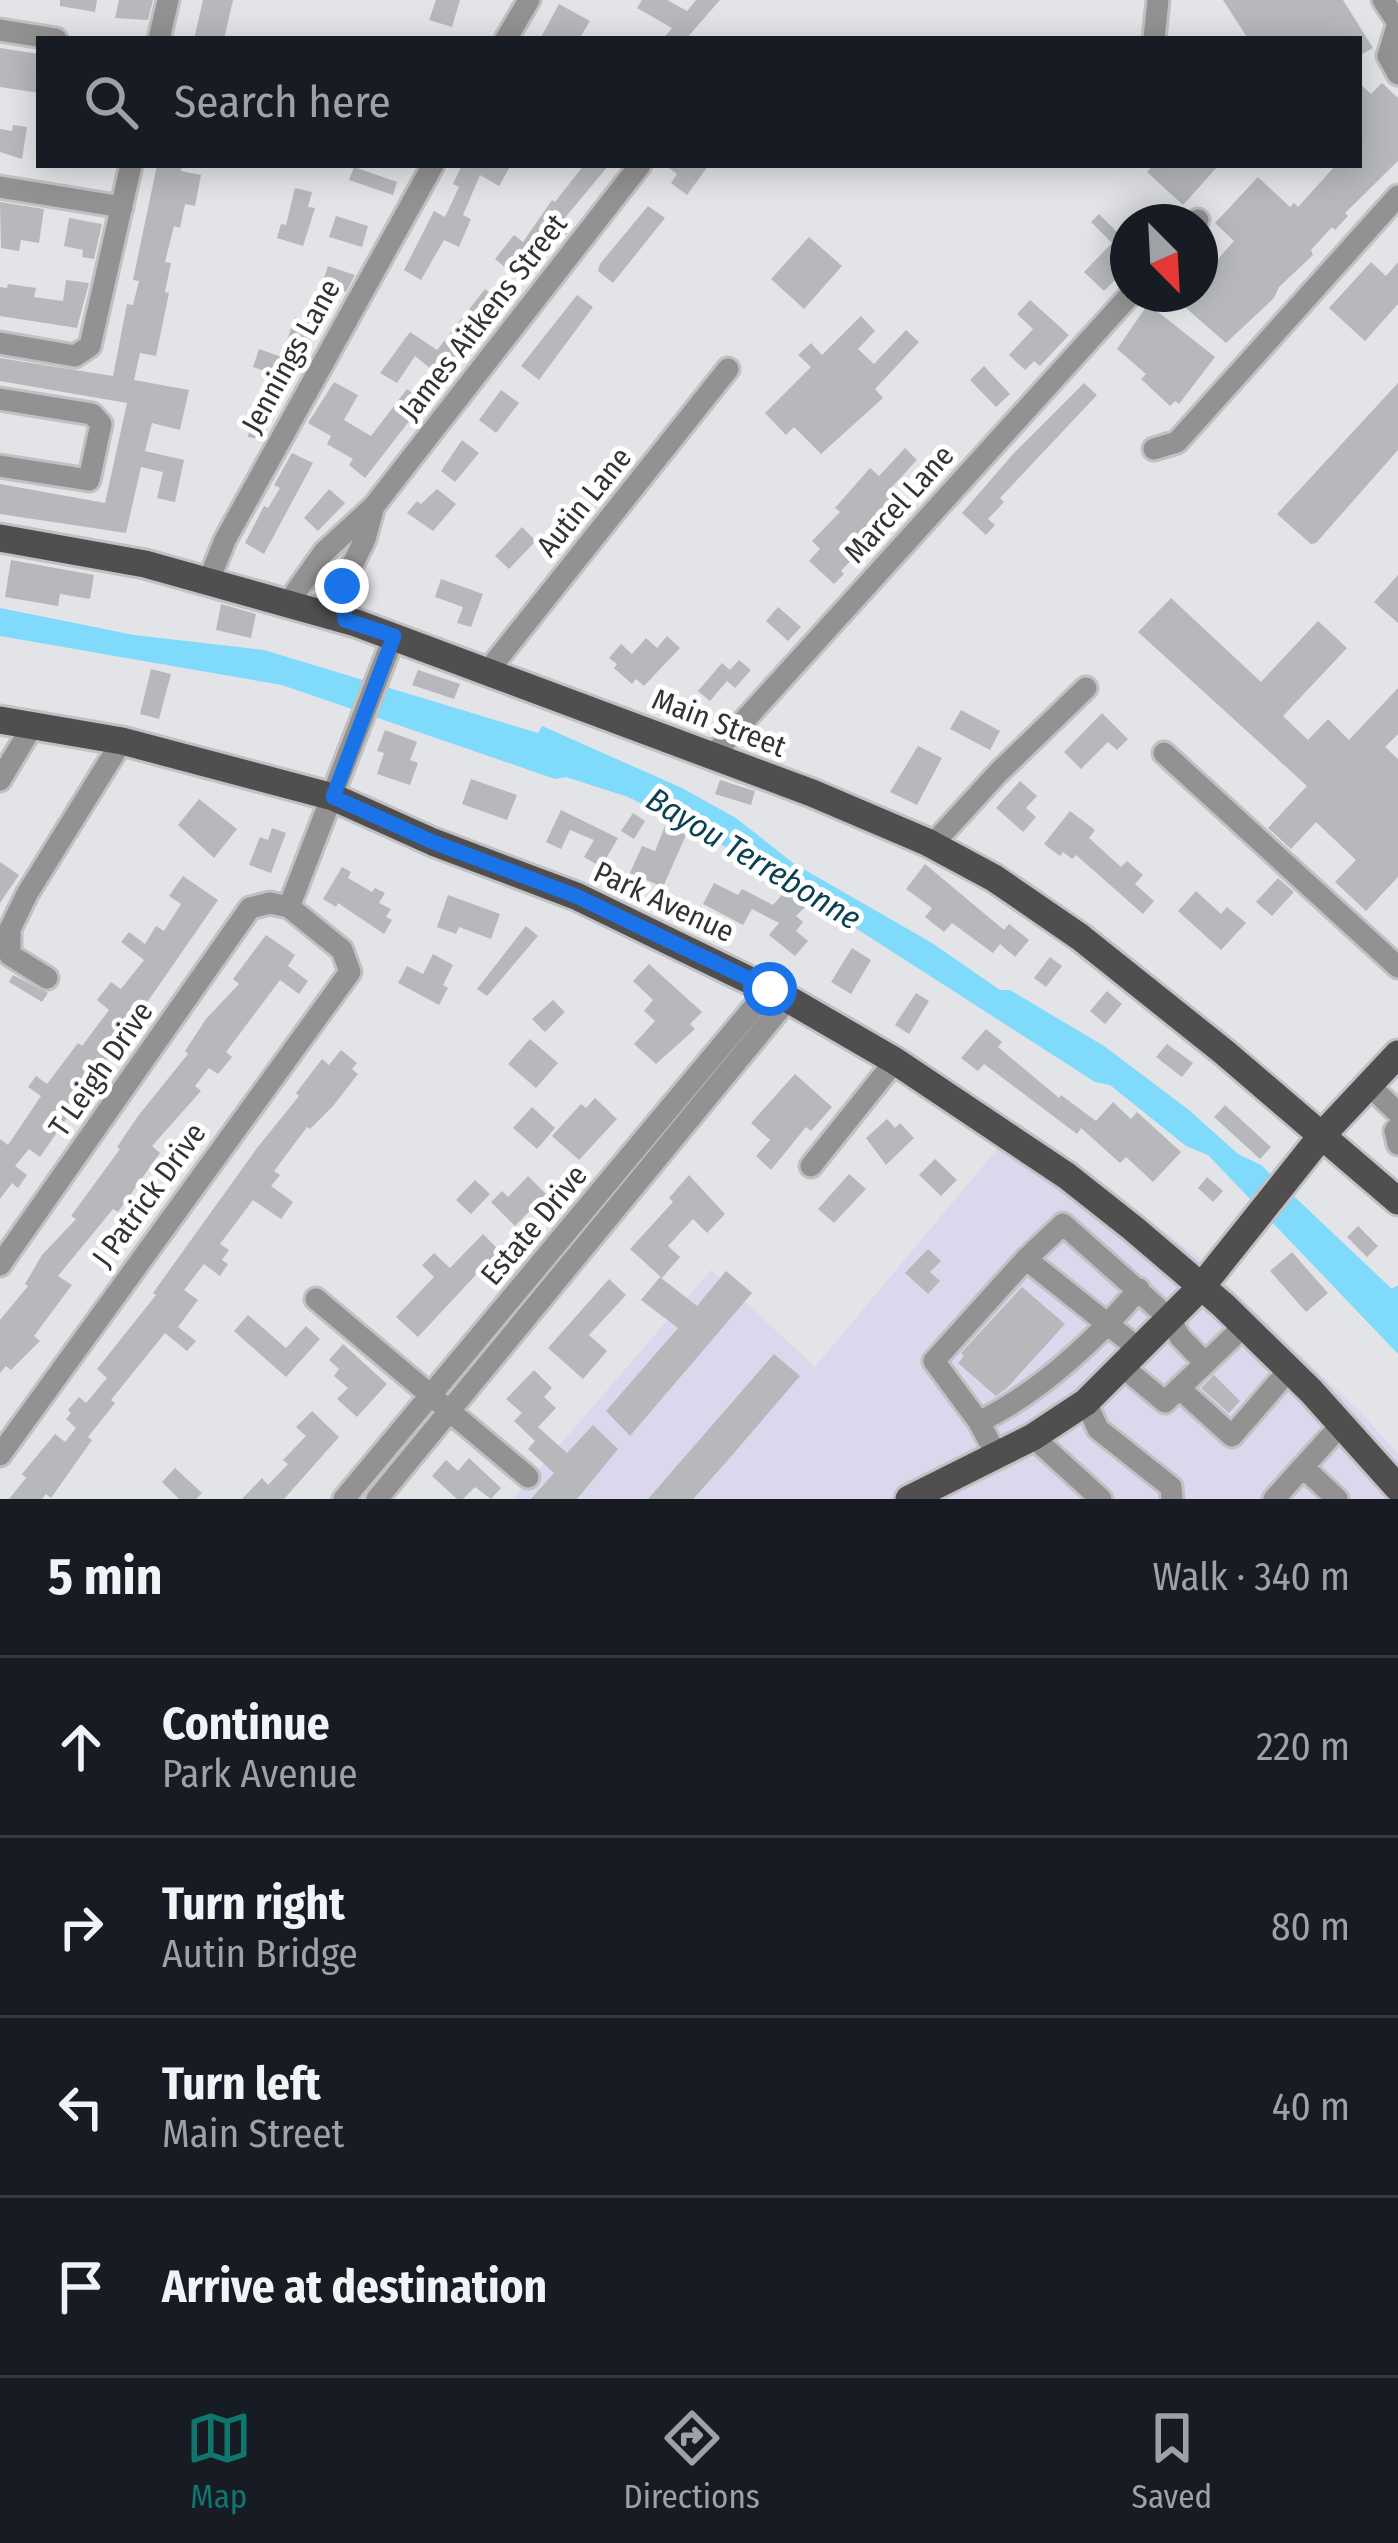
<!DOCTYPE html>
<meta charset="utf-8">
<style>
body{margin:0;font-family:"Fira Sans Condensed",sans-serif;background:#20242c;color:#f1f3f6}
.compass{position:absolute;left:1110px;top:204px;width:108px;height:108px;border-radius:50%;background:#171b24;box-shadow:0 6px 30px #0003;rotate:156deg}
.stop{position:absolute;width:36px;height:36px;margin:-27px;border:9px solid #1a73e8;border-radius:50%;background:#fff}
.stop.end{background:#1a73e8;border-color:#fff;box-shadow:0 3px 12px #0008}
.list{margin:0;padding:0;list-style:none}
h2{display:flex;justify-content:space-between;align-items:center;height:156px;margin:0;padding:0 48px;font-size:51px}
h2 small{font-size:39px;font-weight:400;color:#9ea1a6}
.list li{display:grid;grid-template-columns:78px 1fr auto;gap:36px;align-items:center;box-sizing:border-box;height:180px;padding:0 48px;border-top:3px solid #363941}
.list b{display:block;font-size:45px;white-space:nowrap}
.list p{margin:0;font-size:39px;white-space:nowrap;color:#9ea1a6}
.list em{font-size:39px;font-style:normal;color:#9ea1a6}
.icon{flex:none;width:66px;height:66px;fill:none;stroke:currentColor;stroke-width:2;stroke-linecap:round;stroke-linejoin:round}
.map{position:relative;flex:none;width:1398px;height:1499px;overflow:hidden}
.search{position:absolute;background:#171b24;box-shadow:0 6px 30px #0003;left:36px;right:36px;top:36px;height:132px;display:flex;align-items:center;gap:30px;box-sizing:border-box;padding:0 42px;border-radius:0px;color:#9ea1a6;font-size:45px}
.sheet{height:876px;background:#171b24}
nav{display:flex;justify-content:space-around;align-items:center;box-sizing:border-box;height:168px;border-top:3px solid #363941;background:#171b24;font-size:33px;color:#9ea1a6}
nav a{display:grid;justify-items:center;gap:6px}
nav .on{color:#0f766e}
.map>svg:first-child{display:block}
.industrial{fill:#dbd7ed}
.water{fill:#80dafb}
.building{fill:#b7b8bb}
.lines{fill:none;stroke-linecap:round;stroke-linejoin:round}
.minor-casing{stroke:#c0c1c3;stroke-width:27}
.major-casing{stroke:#c0c1c3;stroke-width:33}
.minor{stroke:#939191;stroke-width:21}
.major{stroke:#514e4f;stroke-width:27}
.route{stroke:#1a73e8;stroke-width:15}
.labels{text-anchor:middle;stroke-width:10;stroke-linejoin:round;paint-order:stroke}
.street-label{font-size:30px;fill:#333334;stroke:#fff}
.water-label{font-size:33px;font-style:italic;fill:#0a4253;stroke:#fff}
</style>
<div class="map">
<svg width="1398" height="1499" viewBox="0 0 1398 1499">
<rect width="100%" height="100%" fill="#e3e4e7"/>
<path class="industrial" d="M 1019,1123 L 1197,1256 L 1363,1415 L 1398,1454 L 1398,1499 L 513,1499 L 711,1270 L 815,1367 Z"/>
<path class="water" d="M 0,608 L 134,635 L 264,650 L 538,733 L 542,726 L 682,788 L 736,818 L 793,863 L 932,943 L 1000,990 L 1010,990 L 1104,1046 L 1189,1110 L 1238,1154 L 1261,1165 L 1392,1289 L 1398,1285 L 1398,1354 L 1208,1155 L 1186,1146 L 1110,1085 L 1095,1082 L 759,866 L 696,830 L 628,797 L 566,777 L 555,779 L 282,685 L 0,636 Z"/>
<path class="building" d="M 60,0 L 97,0 L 95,12 L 60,6 Z
M 119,0 L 153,0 L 148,20 L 115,18 Z
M 203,0 L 233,0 L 224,39 L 194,39 Z
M 436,0 L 460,0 L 452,27 L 429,20 Z
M 642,0 L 667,0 L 687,11 L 696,0 L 720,0 L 686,39 L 663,39 L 672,28 L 637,8 Z
M 1223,0 L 1343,0 L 1373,48 L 1359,56 L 1359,39 L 1248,39 Z
M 559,4 L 590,21 L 579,39 L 540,39 Z
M 0,48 L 39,54 L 39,93 L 0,87 Z
M 1359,83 L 1371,94 L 1382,83 L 1398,98 L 1398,161 L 1345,213 L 1348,216 L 1335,230 L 1332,227 L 1311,250 L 1313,255 L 1279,287 L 1274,298 L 1226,343 L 1170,294 L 1200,294 L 1200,265 L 1207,271 L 1234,241 L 1215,223 L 1258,177 L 1290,207 L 1294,203 L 1298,207 L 1336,165 L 1359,165 Z
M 13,125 L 27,127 L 22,159 L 0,152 L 0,129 L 12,131 Z
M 157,165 L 182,165 L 181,171 L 201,175 L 195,206 L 185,204 L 180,228 L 174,226 L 165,262 L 171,263 L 165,292 L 169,293 L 156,356 L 140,353 L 134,380 L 189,390 L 180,430 L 152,423 L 145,451 L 184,460 L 175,502 L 157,498 L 163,472 L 141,467 L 126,533 L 0,514 L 0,484 L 105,503 L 127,403 L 0,381 L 0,358 L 113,376 L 127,304 L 133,305 L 139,281 L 133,280 Z
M 462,165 L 511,165 L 499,186 L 480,175 L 463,215 L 471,219 L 459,247 L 444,240 L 421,280 L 404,270 L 434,211 L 445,217 L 459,187 L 453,184 Z
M 584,165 L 609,165 L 563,220 L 572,228 L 566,235 L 556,229 L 532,266 L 529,263 L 518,278 L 495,259 L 514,235 L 523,242 L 552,200 L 555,202 Z
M 665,165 L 709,165 L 687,195 L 671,183 L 677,174 Z
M 1153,165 L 1219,165 L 1183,205 L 1147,172 Z
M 354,167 L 397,182 L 393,195 L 349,180 Z
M 295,188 L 312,192 L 308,207 L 315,208 L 303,246 L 277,238 L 281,224 L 286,225 Z
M 0,202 L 44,209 L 39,243 L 21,240 L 19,251 L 1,248 Z
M 648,206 L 665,218 L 613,283 L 598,271 L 600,264 Z
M 1099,214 L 1128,243 L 1128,257 L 1114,270 L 1120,275 L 1104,291 L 1084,272 L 1112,243 L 1091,222 Z
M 336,216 L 368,226 L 362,247 L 329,237 Z
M 69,218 L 102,224 L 94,259 L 82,257 L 83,250 L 64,246 Z
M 809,237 L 842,266 L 804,309 L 771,279 Z
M 1371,262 L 1386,276 L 1398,262 L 1398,304 L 1365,341 L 1329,308 Z
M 328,266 L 355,275 L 346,292 L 322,284 Z
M 66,280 L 89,283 L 77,328 L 0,316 L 0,287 L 7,288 L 8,284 L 36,288 L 34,297 L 63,301 Z
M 485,289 L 504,304 L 447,372 L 441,377 L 415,356 L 397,383 L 380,373 L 410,332 L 437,350 Z
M 577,295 L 593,307 L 539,380 L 521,366 Z
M 1030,300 L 1069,335 L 1040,366 L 1034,361 L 1025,370 L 1009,355 L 1033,329 L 1017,314 Z
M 1148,304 L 1215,357 L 1179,404 L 1175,401 L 1170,406 L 1141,379 L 1146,374 L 1117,349 Z
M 861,316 L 875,331 L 858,349 L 874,364 L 906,330 L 919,342 L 875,389 L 883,398 L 821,454 L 794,427 L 786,435 L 765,413 L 811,367 L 798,355 L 811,343 L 822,355 Z
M 295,317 L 316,324 L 304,359 L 283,352 Z
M 259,349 L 290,360 L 284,378 L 253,367 Z
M 984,366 L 1010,394 L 996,407 L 970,380 Z
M 334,382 L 358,395 L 344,420 L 371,436 L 407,389 L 424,402 L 365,478 L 349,465 L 353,459 L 327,444 L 331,436 L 308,423 Z
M 1084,383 L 1097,395 L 1000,498 L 1004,502 L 988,519 L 995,525 L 986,535 L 962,513 L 1014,453 Z
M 1398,383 L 1398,450 L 1316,543 L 1311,544 L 1277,514 Z
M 501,390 L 519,403 L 496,433 L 479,420 Z
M 257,398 L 276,403 L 263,440 L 248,437 L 250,426 L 244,424 L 247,411 L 253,413 Z
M 462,440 L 479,453 L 455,482 L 441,471 Z
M 905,448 L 917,460 L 891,488 L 905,502 L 841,571 L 844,574 L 834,584 L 809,561 L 820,549 L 812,541 L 840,512 L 835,508 L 870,468 L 879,476 Z
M 292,453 L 313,463 L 264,554 L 245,543 L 264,506 L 268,508 L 280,488 L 274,485 Z
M 329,489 L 345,503 L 318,531 L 304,518 Z
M 437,489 L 456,504 L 433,531 L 407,513 L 417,501 L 421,504 Z
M 522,527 L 536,541 L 509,569 L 495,556 Z
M 11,560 L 94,575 L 90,599 L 60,594 L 58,606 L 5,597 Z
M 1398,575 L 1398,623 L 1374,602 Z
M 441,579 L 483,594 L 471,627 L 457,623 L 463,607 L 435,597 Z
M 1171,598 L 1261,682 L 1318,621 L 1347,648 L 1283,716 L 1308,740 L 1328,719 L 1349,740 L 1398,688 L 1398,734 L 1385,747 L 1398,759 L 1398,877 L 1366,911 L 1335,882 L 1356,860 L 1316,822 L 1291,849 L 1268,828 L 1307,786 L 1138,632 Z
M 221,604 L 256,614 L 251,638 L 216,630 Z
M 778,607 L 801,627 L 788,641 L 766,621 Z
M 667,636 L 680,648 L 644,686 L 636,679 L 632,684 L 614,668 L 617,664 L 609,658 L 621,644 L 632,654 L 646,638 L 657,648 Z
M 739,660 L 751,670 L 735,688 L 727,681 L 710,701 L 698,691 L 722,663 L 730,670 Z
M 151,669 L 171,674 L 159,719 L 140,714 Z
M 418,670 L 460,684 L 454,699 L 412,685 Z
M 961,710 L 1000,731 L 990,750 L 950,729 Z
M 1102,713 L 1128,739 L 1117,750 L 1108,742 L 1081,769 L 1064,752 Z
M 385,730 L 417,742 L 410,760 L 418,763 L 410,785 L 377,774 L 384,753 L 377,751 Z
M 918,746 L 942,758 L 917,805 L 890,792 Z
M 471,779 L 517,795 L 507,820 L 462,804 Z
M 720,780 L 755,791 L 751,805 L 715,794 Z
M 1020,781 L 1037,796 L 1026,808 L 1036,817 L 1023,832 L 996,808 Z
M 199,799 L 237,829 L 214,858 L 178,825 Z
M 561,810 L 618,838 L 601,867 L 584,857 L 594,840 L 570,830 L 561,849 L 546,842 Z
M 1070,811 L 1095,830 L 1089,838 L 1121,867 L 1127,861 L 1143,875 L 1135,884 L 1154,901 L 1143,914 L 1076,855 L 1072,859 L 1063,852 L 1060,856 L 1044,844 Z
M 633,813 L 645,821 L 634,839 L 621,831 Z
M 665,826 L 686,835 L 663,887 L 630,873 L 642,846 L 655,851 Z
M 272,828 L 286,833 L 271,873 L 249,865 L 260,837 L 268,840 Z
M 0,862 L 19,875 L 0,903 Z
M 925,864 L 1004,930 L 1009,924 L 1029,940 L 1015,957 L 1000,944 L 993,953 L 952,923 L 944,932 L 925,917 L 932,908 L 906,889 Z
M 342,867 L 351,872 L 348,878 L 372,892 L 375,888 L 385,893 L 379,903 L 391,909 L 386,917 L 392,920 L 384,934 L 338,903 L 336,907 L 323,899 Z
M 183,876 L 218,900 L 40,1157 L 29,1149 L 15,1166 L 27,1175 L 18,1188 L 12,1183 L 0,1199 L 0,1139 L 8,1145 L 41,1096 L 28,1087 L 36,1076 L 47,1084 L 78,1043 L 82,1046 L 109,1010 L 97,1000 L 111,982 L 121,989 L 144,960 L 121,942 L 129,932 L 145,944 L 156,926 L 164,931 L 181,904 L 169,896 Z
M 1278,878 L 1294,892 L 1272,916 L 1256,902 Z
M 714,883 L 738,895 L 742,889 L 773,905 L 786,890 L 805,907 L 796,916 L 803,922 L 796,931 L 808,941 L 795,956 L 769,935 L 779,923 L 752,909 L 743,925 L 703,904 Z
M 1196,891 L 1221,914 L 1227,907 L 1246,923 L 1221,950 L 1178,911 Z
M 448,895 L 500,914 L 491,939 L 459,927 L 456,934 L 437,927 Z
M 526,926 L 538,936 L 487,996 L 477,989 Z
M 266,935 L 295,955 L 288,966 L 308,981 L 299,994 L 280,980 L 226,1052 L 232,1057 L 218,1074 L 209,1068 L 195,1086 L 201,1091 L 152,1146 L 160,1153 L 118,1212 L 113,1209 L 58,1276 L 72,1285 L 34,1336 L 40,1341 L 11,1370 L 6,1366 L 0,1373 L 0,1320 L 28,1286 L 25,1284 L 42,1255 L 76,1219 L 71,1216 L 120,1149 L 117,1147 L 138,1116 L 188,1054 L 185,1051 L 206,1019 L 239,984 L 233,979 Z
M 852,948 L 871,960 L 851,994 L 831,982 Z
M 433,954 L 453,965 L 443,985 L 448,988 L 439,1005 L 398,983 L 407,966 L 423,974 Z
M 1050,957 L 1062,966 L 1046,987 L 1034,978 Z
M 649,964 L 702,1012 L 690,1024 L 695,1029 L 656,1064 L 634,1044 L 655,1021 L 644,1011 L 653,1000 L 633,981 Z
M 13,975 L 48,993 L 42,1002 L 9,982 Z
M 1107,991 L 1122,1004 L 1105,1024 L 1090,1011 Z
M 916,993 L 929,1001 L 909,1034 L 895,1025 Z
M 553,1000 L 565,1012 L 545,1032 L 532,1019 Z
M 986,1029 L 1002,1042 L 998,1047 L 1059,1098 L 1061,1095 L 1096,1121 L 1113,1102 L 1131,1119 L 1137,1112 L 1181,1152 L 1153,1182 L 1126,1157 L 1120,1163 L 1081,1128 L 1077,1134 L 984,1064 L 978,1071 L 961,1058 Z
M 530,1039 L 558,1063 L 536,1088 L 508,1064 Z
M 1167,1044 L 1193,1063 L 1182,1077 L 1156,1057 Z
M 341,1050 L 357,1063 L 352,1069 L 358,1074 L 333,1106 L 310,1129 L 307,1127 L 274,1171 L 280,1175 L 271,1186 L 293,1202 L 281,1219 L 253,1200 L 220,1244 L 229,1250 L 222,1260 L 228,1264 L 220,1276 L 204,1264 L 184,1290 L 198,1300 L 178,1327 L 196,1341 L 187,1351 L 165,1333 L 111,1400 L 115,1403 L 88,1437 L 92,1440 L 51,1498 L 46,1494 L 42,1499 L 9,1499 L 26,1478 L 22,1474 L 55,1434 L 65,1442 L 76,1428 L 66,1419 L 71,1413 L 68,1410 L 79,1397 L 86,1403 L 107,1378 L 97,1369 L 156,1295 L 153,1293 L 257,1148 L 299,1096 L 296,1093 L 322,1059 L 329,1065 Z
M 795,1074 L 832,1107 L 811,1131 L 806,1127 L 771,1170 L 756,1156 L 770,1140 L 751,1123 Z
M 595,1098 L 617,1119 L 579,1160 L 552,1136 L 581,1104 L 586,1108 Z
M 1225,1105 L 1271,1147 L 1260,1159 L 1214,1117 Z
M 532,1107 L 555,1128 L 537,1149 L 513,1128 Z
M 887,1119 L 895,1128 L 900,1123 L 914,1138 L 886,1165 L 866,1138 Z
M 935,1159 L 957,1180 L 941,1196 L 919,1175 Z
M 849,1174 L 866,1189 L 834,1223 L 818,1209 Z
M 689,1175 L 725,1214 L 707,1233 L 693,1219 L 668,1246 L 680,1257 L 662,1278 L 630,1249 L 673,1202 L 669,1198 Z
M 528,1176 L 546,1194 L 515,1226 L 491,1202 L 502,1191 L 508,1197 Z
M 1207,1177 L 1223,1191 L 1213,1202 L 1198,1188 Z
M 475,1180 L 490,1194 L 471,1214 L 456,1200 Z
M 1358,1226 L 1378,1246 L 1367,1257 L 1347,1237 Z
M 483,1234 L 499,1250 L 418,1337 L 396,1317 L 434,1277 L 422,1265 L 434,1253 L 450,1268 Z
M 928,1249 L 941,1261 L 930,1272 L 940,1281 L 928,1294 L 905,1273 Z
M 1292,1252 L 1328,1293 L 1306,1312 L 1270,1271 Z
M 726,1271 L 752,1293 L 630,1436 L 606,1411 L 678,1328 L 641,1300 L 660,1277 L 697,1306 Z
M 609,1279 L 626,1295 L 589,1335 L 607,1351 L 583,1379 L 548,1348 Z
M 1022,1287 L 1065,1324 L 1007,1388 L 996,1396 L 958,1363 L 964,1356 L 961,1353 Z
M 248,1315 L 286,1348 L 306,1326 L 320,1339 L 286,1377 L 234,1331 Z
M 343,1344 L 387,1384 L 357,1417 L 337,1399 L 348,1388 L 334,1376 L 339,1369 L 329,1360 Z
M 774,1354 L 800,1376 L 728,1460 L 693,1499 L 648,1499 Z
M 534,1370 L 552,1388 L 544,1397 L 556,1408 L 538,1427 L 567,1453 L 593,1425 L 618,1449 L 577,1499 L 531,1499 L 554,1473 L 528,1449 L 535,1441 L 514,1421 L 522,1413 L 506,1399 Z
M 1214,1375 L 1240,1401 L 1229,1413 L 1201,1388 Z
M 312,1411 L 339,1437 L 284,1499 L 242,1499 L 262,1478 L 268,1485 L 288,1464 L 283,1460 L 306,1436 L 296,1427 Z
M 469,1458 L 501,1488 L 491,1499 L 475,1487 L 463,1499 L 457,1499 L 432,1476 L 446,1460 L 458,1471 Z
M 175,1468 L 202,1493 L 196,1499 L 179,1499 L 162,1482 Z"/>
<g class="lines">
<defs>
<path id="minor" d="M 1383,0 L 1398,23 L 1388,56 L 1398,74
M 0,30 L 56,39
M 159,39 L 168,0
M 506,39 L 529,0
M 1154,39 L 1158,0
M 0,187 L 122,207
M 1197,222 L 1198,220
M 0,343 L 75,356 L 90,346 L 131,165
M 0,399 L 92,414 L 101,424 L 89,480 L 0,466
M 1154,449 L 1177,442 L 1398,196
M 209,580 L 225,540 L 433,165
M 288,603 L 324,552 L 374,506 L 640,165
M 345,620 L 342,586 L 365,539 L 374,506
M 487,672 L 728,369
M 1164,753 L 1398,967
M 713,755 L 1131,294
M 0,780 L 33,725
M 932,845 L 998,773 L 1086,688
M 289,907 L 394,636
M 47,978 L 10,955 L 10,929 L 27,894 L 122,741
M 1369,1085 L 1398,1113
M 1398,1127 L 1395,1131 L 1398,1144
M 811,1166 L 895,1061
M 0,1265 L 250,908 L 270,903 L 289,907 L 342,950 L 350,972 L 0,1455
M 316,1299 L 528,1477
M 1140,1350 L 1026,1259 L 1063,1224 L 1170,1319 L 1180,1337 L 1205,1363
M 934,1361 L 1026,1259
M 934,1361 L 979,1422 L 996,1454
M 1123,1367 L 1165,1402 L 1244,1326
M 1179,1388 L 1232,1436 L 1289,1370
M 1086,1402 L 1098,1429 L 1171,1487 L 1172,1499
M 979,1422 C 1040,1392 1096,1340 1139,1289
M 1033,1437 L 1101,1499
M 1303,1467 L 1337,1499
M 344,1499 L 769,989
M 377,1499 L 788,999
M 1274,1499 L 1341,1425"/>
<path id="major" d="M 0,538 L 145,564 L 356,623 L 812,793 L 927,842 L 994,878 L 1080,937 L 1224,1052 L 1398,1201
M 0,720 L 122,741 L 333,797 L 433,842 L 576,896 L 788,999 L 895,1061 L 1067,1176 L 1134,1229 L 1223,1305 L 1311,1391 L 1398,1488
M 909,1499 L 1033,1437 L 1086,1402 L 1202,1286 L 1323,1134 L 1398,1054"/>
</defs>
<use href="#minor" class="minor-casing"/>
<use href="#major" class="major-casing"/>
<use href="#minor" class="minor"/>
<use href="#major" class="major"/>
</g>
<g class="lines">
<path class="route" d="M 342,586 L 345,620 L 394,636 L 333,797 L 433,842 L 576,896 L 770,989"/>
</g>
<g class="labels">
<g class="street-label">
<text transform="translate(483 317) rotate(-52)" y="10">James Aitkens Street</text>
<text transform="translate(291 356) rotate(-61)" y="10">Jennings Lane</text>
<text transform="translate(584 502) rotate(-51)" y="10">Autin Lane</text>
<text transform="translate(899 504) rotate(-48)" y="10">Marcel Lane</text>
<text transform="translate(719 723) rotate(21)" y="10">Main Street</text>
<text transform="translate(664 902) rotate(25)" y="10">Park Avenue</text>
<text transform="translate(101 1069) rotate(-55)" y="10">T Leigh Drive</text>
<text transform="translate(149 1195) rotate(-54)" y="10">J Patrick Drive</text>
<text transform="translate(534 1225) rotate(-50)" y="10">Estate Drive</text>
</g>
<g class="water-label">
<text transform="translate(754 858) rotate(31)" y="12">Bayou Terrebonne</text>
</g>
</g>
</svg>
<svg class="compass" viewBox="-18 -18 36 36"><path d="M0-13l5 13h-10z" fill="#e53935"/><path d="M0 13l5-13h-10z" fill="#9ea1a6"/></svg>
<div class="stop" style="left:770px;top:989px"></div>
<div class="stop end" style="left:342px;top:586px"></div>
<div class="search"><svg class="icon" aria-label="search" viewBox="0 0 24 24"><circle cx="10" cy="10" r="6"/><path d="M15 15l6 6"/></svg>Search here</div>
</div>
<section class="sheet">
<h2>5 min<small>Walk · 340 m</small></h2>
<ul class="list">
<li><svg class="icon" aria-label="ahead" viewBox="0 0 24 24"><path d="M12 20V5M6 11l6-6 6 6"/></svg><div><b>Continue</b><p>Park Avenue</p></div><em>220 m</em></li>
<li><svg class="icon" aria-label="right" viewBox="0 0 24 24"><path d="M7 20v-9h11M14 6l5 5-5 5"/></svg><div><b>Turn right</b><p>Autin Bridge</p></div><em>80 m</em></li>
<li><svg class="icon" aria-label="left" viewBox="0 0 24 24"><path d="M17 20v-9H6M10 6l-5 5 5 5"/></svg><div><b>Turn left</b><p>Main Street</p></div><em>40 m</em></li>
<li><svg class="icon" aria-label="arrive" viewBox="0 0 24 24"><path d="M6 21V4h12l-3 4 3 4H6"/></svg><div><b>Arrive at destination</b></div></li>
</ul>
</section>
<nav>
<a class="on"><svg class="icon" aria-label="map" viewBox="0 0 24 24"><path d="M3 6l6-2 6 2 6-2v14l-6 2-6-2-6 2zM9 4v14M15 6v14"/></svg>Map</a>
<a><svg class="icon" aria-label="directions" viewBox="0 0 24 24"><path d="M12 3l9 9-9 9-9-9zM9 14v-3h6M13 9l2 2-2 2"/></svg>Directions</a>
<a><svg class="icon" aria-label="saved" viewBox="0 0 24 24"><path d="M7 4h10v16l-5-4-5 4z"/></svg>Saved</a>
</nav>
